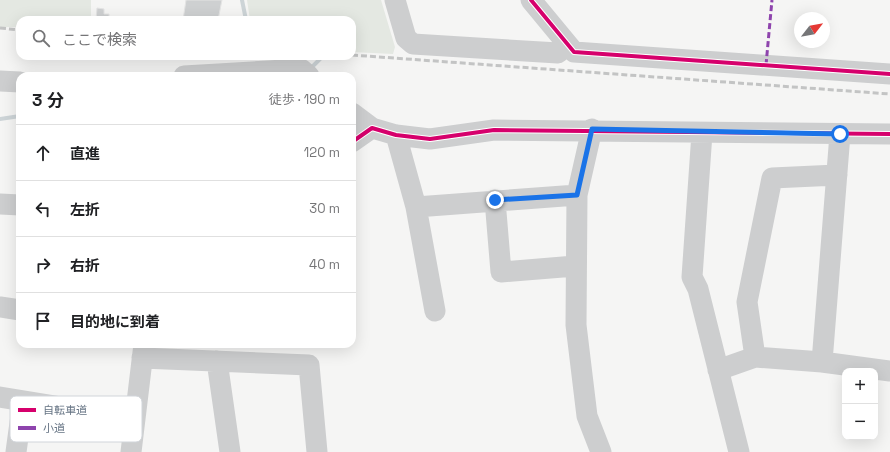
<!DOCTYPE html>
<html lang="ja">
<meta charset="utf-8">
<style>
body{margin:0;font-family:"Space Grotesk","Noto Sans JP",sans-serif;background:#f2f2f2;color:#202124}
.controls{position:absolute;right:12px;bottom:12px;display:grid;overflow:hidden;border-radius:8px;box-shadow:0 4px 16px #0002}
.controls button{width:36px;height:36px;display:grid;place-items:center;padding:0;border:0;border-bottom:1px solid #e0e0e0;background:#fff;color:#202124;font:20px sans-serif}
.compass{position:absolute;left:794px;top:12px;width:36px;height:36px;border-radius:50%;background:#fff;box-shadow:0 4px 16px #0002;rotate:59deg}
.stop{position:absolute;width:12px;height:12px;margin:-9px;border:3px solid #1a73e8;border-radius:50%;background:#fff}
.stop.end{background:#1a73e8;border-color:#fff;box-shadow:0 1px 4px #0008}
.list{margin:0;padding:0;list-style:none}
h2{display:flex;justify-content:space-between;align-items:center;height:52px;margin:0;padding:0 16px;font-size:17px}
h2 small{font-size:13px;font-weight:400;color:#757577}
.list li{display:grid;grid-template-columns:26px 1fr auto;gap:12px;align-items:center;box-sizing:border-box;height:56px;padding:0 16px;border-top:1px solid #e0e0e0}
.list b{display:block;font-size:15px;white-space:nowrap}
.list em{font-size:13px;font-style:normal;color:#757577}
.icon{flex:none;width:22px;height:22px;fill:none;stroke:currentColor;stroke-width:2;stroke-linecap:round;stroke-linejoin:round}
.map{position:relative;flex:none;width:890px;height:452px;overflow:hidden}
.search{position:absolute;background:#fff;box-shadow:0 4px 16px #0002;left:16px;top:16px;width:340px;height:44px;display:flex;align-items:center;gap:10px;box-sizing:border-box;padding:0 14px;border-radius:12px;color:#757577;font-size:15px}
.panel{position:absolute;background:#fff;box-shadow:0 4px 16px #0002;left:16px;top:72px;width:340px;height:276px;border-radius:12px}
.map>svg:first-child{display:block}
.green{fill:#e4e8e2}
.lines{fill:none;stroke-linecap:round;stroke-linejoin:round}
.stream{stroke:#cdd4d7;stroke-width:4}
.building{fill:#ced0d1;stroke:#e4e4e4}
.minor{stroke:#cdcecf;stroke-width:21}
.rail{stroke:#c3c4c4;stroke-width:3;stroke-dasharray:6 3;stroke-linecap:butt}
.quiet{stroke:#8e44ad;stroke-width:3;stroke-dasharray:6 3;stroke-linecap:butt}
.cycleway-casing{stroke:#fff;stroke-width:6}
.cycleway{stroke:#d6006c;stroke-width:4}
.route{stroke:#1a73e8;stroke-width:5}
.key{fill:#fff;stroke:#d1d5da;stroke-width:1}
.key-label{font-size:11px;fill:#667484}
</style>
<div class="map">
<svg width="890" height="452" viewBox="0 0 890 452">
<rect width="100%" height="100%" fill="#f5f5f4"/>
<path class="green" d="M 0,0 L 91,0 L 91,20 L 20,20 L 20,27 L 0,27 Z
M 247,0 L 381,0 L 395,47 L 393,54 L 352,52 L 352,20 L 250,20 Z"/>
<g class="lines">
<path class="stream" d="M 242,0 L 246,20
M 309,70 L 323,56
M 0,119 L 20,116"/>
</g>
<path class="building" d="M 186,0 L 222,0 L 218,20 L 183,20 Z
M 97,8 L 104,9 L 104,14 L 109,14 L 109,20 L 96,20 Z"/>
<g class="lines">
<path class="minor" d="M 395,0 L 406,38 L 413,44 L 558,53 L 567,45
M 531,0 L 574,52 L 890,74
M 184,76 L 301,69 L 309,76
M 0,81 L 20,82
M 352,113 L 372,128
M 592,129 L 577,195 L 576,325 L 587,416 L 601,452
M 702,133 L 692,277 L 698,289 L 739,452
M 396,135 L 416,207 L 577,195
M 352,142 L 372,128 L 396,135 L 430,139 L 494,130 L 890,134
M 495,200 L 501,272 L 575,266
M 0,204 L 20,205
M 416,207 L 435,311
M 0,307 L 20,310
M 755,357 L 747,302 L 772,178 L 837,175
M 142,358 L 309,365 L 317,452
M 217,361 L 230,452
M 822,362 L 840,134
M 718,370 L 755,357 L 822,362 L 890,371
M 0,397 L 135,419
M 16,452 L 23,401
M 131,452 L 144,344"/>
<path class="rail" d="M 0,28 L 20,30
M 352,55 L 890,94"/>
<path class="quiet" d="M 766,65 L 772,0"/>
<defs>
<path id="cycleway" d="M 531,0 L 574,52 L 890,74
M 352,142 L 372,128 L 396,135 L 430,139 L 494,130 L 890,134"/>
</defs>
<use href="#cycleway" class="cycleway-casing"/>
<use href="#cycleway" class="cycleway"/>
</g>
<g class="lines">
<path class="route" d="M 495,200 L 577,195 L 592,129 L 840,134"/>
</g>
<rect x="10" y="396" width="132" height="46" rx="6" class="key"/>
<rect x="18" y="408" width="18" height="4" fill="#d6006c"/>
<rect x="18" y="426" width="18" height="4" fill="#8e44ad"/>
<g class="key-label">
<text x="43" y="414">自転車道</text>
<text x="43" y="432">小道</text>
</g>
</svg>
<div class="controls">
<button>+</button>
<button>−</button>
</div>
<svg class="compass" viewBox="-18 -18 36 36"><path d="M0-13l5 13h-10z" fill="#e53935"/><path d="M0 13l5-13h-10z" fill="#757577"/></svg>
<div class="stop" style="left:840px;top:134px"></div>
<div class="stop end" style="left:495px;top:200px"></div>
<div class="search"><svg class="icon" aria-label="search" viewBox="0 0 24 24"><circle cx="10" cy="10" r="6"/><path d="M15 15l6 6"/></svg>ここで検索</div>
<section class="panel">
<h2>3 分<small>徒歩 · 190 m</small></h2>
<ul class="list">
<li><svg class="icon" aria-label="ahead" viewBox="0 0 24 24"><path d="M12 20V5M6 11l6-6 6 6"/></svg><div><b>直進</b></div><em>120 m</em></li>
<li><svg class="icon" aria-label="left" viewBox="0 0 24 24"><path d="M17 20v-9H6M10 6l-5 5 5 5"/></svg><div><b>左折</b></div><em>30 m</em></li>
<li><svg class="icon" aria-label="right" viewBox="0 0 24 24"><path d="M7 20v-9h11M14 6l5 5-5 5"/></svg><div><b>右折</b></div><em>40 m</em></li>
<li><svg class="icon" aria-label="arrive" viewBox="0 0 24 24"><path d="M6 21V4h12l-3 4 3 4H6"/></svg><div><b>目的地に到着</b></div></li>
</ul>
</section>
</div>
